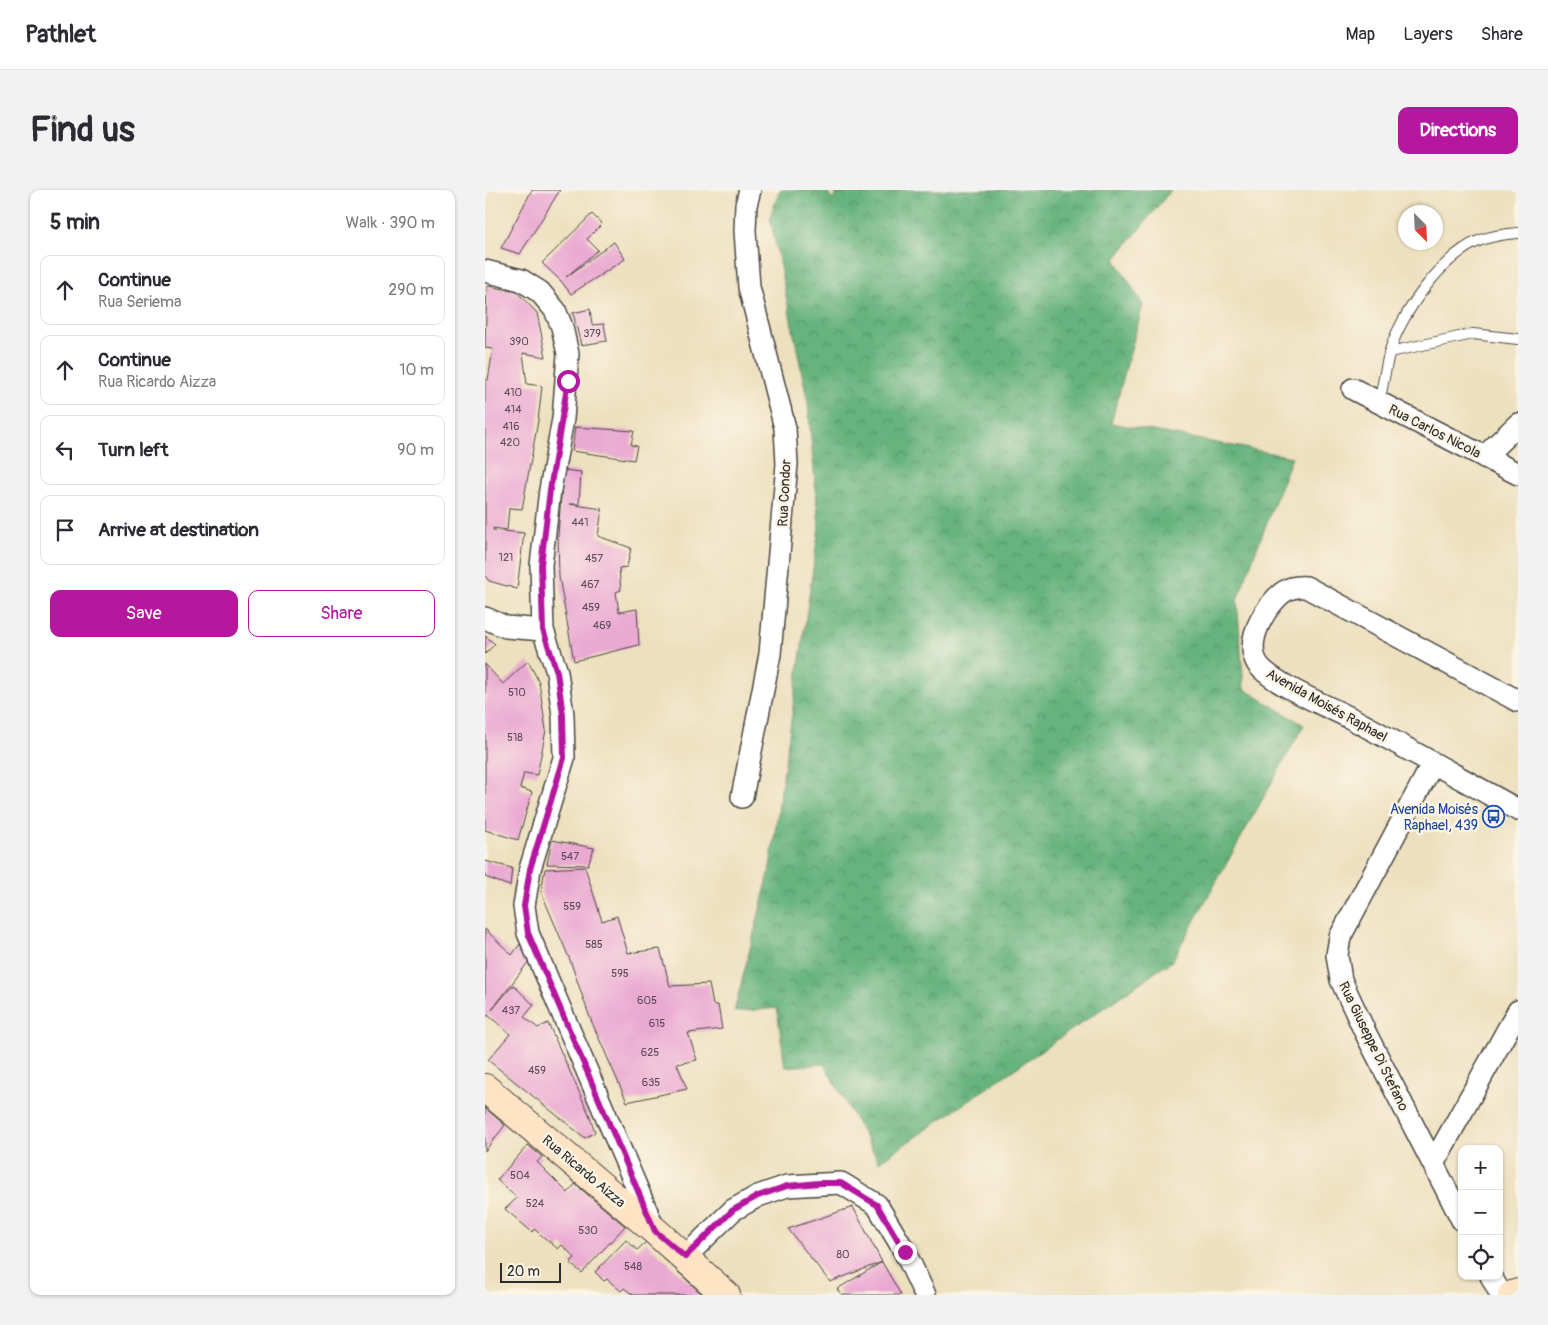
<!DOCTYPE html>
<meta charset="utf-8">
<style>
body{margin:0;font-family:Pangolin,sans-serif;background:#f2f2f3;color:#2b2b33}
.controls{position:absolute;right:15px;bottom:15px;display:grid;overflow:hidden;border-radius:10px;box-shadow:0 1px 4px #0004}
.controls button{width:45px;height:45px;display:grid;place-items:center;padding:0;border:0;border-bottom:1px solid #e1e1e2;background:#fff;color:#2b2b33;font:25px sans-serif}
.compass{position:absolute;left:913px;top:15px;width:45px;height:45px;border-radius:50%;background:#fff;box-shadow:0 1px 4px #0004;rotate:156deg}
.scale{position:absolute;left:15px;bottom:12px;width:61px;box-sizing:border-box;padding-left:5px;border:2px solid #2b2b2b;border-top:0;font-size:14px;line-height:18px;white-space:nowrap;color:#2b2b2b;-webkit-text-stroke:4px #fcf5e5;paint-order:stroke}
.stop{position:absolute;width:15px;height:15px;margin:-11px;border:4px solid #b5179e;border-radius:50%;background:#fff}
.stop.end{background:#b5179e;border-color:#fff;box-shadow:0 1px 5px #0008}
.list{margin:0;padding:0;list-style:none}
h2{display:flex;justify-content:space-between;align-items:center;height:65px;margin:0;padding:0 20px;font-size:21px}
h2 small{font-size:16px;font-weight:400;color:#7c7c81}
.list li{display:grid;grid-template-columns:32px 1fr auto;gap:15px;align-items:center;box-sizing:border-box;height:70px;margin:0 10px 10px;padding:0 10px;border:1px solid #e1e1e2;border-radius:10px}
.list b{display:block;font-size:19px;white-space:nowrap}
.list p{margin:0;font-size:16px;white-space:nowrap;color:#7c7c81}
.list em{font-size:16px;font-style:normal;color:#7c7c81}
.actions{display:flex;gap:10px;padding:15px 20px}
.actions a{flex:1;padding:11px 0;border:1px solid #b5179e;border-radius:10px;text-align:center;font-size:18px;color:#b5179e}
.actions .main{background:#b5179e;color:#fff}
.icon{flex:none;width:28px;height:28px;fill:none;stroke:currentColor;stroke-width:2;stroke-linecap:round;stroke-linejoin:round}
.map{position:relative;flex:none;width:1033px;height:1105px;overflow:hidden;border-radius:10px}
header{display:flex;align-items:center;gap:30px;box-sizing:border-box;height:70px;padding:0 25px;background:#fff;border-bottom:1px solid #e1e1e2}
header strong{font-size:24px}
nav{display:flex;gap:28px;margin-inline-start:auto;font-size:18px}
.intro{display:flex;align-items:center;justify-content:space-between;box-sizing:border-box;height:120px;padding:0 30px}
h1{margin:0;font-size:35px}
.button{padding:12px 22px;border-radius:10px;background:#b5179e;color:#fff;font-size:18px;font-weight:700}
main{display:flex;gap:30px;padding:0 30px}
aside{flex:1;background:#fff;border-radius:10px;box-shadow:0 1px 4px #0004}
.map>svg:first-child{display:block}
.forest{fill:url(#forest-crowns);stroke:#486f54}
.building{fill:#eaa9d2}
.lines{fill:none;stroke-linecap:round;stroke-linejoin:round}
.lane-casing{stroke:#484641;stroke-width:12}
.street-casing{stroke:#484641;stroke-width:24}
.secondary-casing{stroke:#484641;stroke-width:30}
.lane{stroke:#fff;stroke-width:10}
.street{stroke:#fff;stroke-width:21}
.secondary{stroke:#fee4c5;stroke-width:28}
.route{stroke:#b5179e;stroke-width:6}
.labels{text-anchor:middle;stroke-width:5;stroke-linejoin:round;paint-order:stroke}
.number-label{font-size:11px;fill:#5b4a55}
.street-label{font-size:14px;fill:#2b2b2b;stroke:#fcf5e5}
.transit-label{font-size:14px;fill:#164399;stroke:#fcf5e5;text-anchor:end}
</style>
<header>
<strong>Pathlet</strong>
<nav><a>Map</a><a>Layers</a><a>Share</a></nav>
</header>
<div class="intro"><h1>Find us</h1><a class="button">Directions</a></div>
<main>
<aside>
<h2>5 min<small>Walk · 390 m</small></h2>
<ul class="list">
<li><svg class="icon" aria-label="ahead" viewBox="0 0 24 24"><path d="M12 20V5M6 11l6-6 6 6"/></svg><div><b>Continue</b><p>Rua Seriema</p></div><em>290 m</em></li>
<li><svg class="icon" aria-label="ahead" viewBox="0 0 24 24"><path d="M12 20V5M6 11l6-6 6 6"/></svg><div><b>Continue</b><p>Rua Ricardo Aizza</p></div><em>10 m</em></li>
<li><svg class="icon" aria-label="left" viewBox="0 0 24 24"><path d="M17 20v-9H6M10 6l-5 5 5 5"/></svg><div><b>Turn left</b></div><em>90 m</em></li>
<li><svg class="icon" aria-label="arrive" viewBox="0 0 24 24"><path d="M6 21V4h12l-3 4 3 4H6"/></svg><div><b>Arrive at destination</b></div></li>
</ul>
<div class="actions"><a class="main">Save</a><a>Share</a></div>
</aside>
<div class="map">
<svg width="1033" height="1105" viewBox="0 0 1033 1105">
<defs>
<pattern id="forest-crowns" width="20" height="18" patternUnits="userSpaceOnUse" patternTransform="scale(1.25)"><rect width="20" height="18" fill="#66b37d"/><path d="M2 6a3 3 0 1 1 6 0M12 15a3 3 0 1 1 6 0" fill="none" stroke="#549267"/></pattern>
</defs>
<rect width="100%" height="100%" fill="#fcf5e5"/>
<filter id="ink" filterUnits="userSpaceOnUse"><feTurbulence type="fractalNoise" baseFrequency=".02" numOctaves="2"/><feDisplacementMap in="SourceGraphic" scale="10" xChannelSelector="R" yChannelSelector="G"/><feConvolveMatrix kernelMatrix="1 2 1 2 8 2 1 2 1" color-interpolation-filters="sRGB"/></filter>
<filter id="wash" filterUnits="userSpaceOnUse"><feTurbulence type="fractalNoise" baseFrequency=".0096" numOctaves="4" result="noise"/><feDisplacementMap in="SourceGraphic" scale="20" xChannelSelector="R" yChannelSelector="G"/><feGaussianBlur stdDeviation="1.12" result="paint"/><feColorMatrix in="noise" values="0 0 0 0 0 0 0 0 0 0 0 0 0 0 0 0 0 1.4 0 .05"/><feComposite in="paint" operator="in"/></filter>
<g filter="url(#wash)">
<rect width="100%" height="100%" fill="#ede0bf"/>
<path class="forest" d="M 295,0 L 340,0 L 348,10 L 353,0 L 686,0 L 630,69 L 658,115 L 626,233 L 807,267 L 752,410 L 759,499 L 819,535 L 687,771 L 394,972 L 339,874 L 300,877 L 292,818 L 249,822 L 284,684 L 334,337 L 323,213 L 285,27 Z"/>
<g id="blocks">
<path class="building" d="M 47,0 L 75,0 L 35,64 L 16,58 Z
M 107,24 L 117,34 L 102,49 L 113,60 L 81,87 L 129,52 L 140,69 L 86,104 L 76,91 L 57,73 Z
M 2,96 L 31,101 L 52,123 L 61,167 L 38,163 L 42,194 L 57,196 L 53,231 L 37,319 L 24,318 L 22,340 L 8,338 L 8,340 L 39,343 L 32,399 L 4,391 L 0,386 L 0,190 L 3,190 L 8,159 L 0,158 Z
M 105,119 L 107,135 L 119,134 L 122,151 L 96,155 L 88,123 Z
M 90,237 L 149,241 L 146,255 L 152,256 L 149,270 L 87,261 Z
M 78,280 L 96,282 L 94,314 L 84,314 L 117,319 L 113,346 L 146,358 L 142,377 L 134,378 L 136,400 L 131,402 L 134,422 L 152,419 L 154,455 L 89,471 L 74,387 L 73,345 Z
M 0,446 L 10,454 L 0,464 Z
M 43,471 L 54,492 L 61,540 L 52,585 L 39,583 L 35,598 L 47,602 L 33,650 L 0,640 L 0,474 L 18,494 Z
M 67,650 L 109,658 L 103,675 L 62,674 Z
M 0,671 L 27,678 L 25,696 L 0,687 Z
M 100,677 L 117,731 L 132,726 L 143,763 L 175,759 L 185,796 L 224,794 L 228,815 L 233,815 L 237,839 L 203,843 L 212,870 L 192,874 L 202,899 L 142,912 L 105,828 L 85,770 L 56,702 L 60,679 Z
M 0,739 L 27,765 L 35,754 L 44,771 L 7,820 L 28,795 L 49,815 L 39,827 L 53,838 L 63,833 L 104,924 L 110,942 L 100,948 L 3,870 L 25,844 L 3,825 L 0,829 Z
M 0,918 L 20,935 L 0,961 Z
M 43,955 L 57,967 L 52,972 L 83,1003 L 90,994 L 140,1036 L 97,1083 L 85,1073 L 90,1068 L 77,1055 L 73,1059 L 49,1039 L 47,1042 L 20,1019 L 32,1008 L 12,990 Z
M 368,1017 L 397,1072 L 345,1092 L 303,1039 Z
M 141,1050 L 152,1060 L 161,1052 L 218,1105 L 148,1105 L 139,1098 L 136,1101 L 122,1089 L 119,1091 L 110,1082 Z
M 397,1072 L 416,1105 L 357,1105 L 352,1099 Z"/>
</g>
</g>
<g filter="url(#ink)">
<use href="#blocks" fill-opacity="0" stroke="#484641" stroke-width="1"/>
<g class="lines">
<defs>
<path id="lane" d="M 905,162 L 988,144 L 1033,149
M 894,212 C 898,196 900,180 904,164 C 914,126 958,64 996,50 C 1007,46 1021,44 1033,43"/>
<path id="street" d="M 0,81 L 36,90 L 55,102 L 70,120 L 77,137 L 83,164 L 78,229 L 65,300 L 56,375 L 58,440 L 72,482 L 78,525 L 79,568 L 45,679 L 39,716 L 43,743 L 169,1038
M 868,199 L 1033,284
M 999,267 L 1033,234
M 0,428 L 21,437 L 58,440
M 1033,511 L 821,397 C 803,395 794,404 784,417 C 773,432 762,455 772,473 C 785,494 850,519 873,532 C 927,561 980,591 1033,620
M 948,573 L 855,747 L 852,765 L 856,790 L 880,842 L 977,1030
M 257,607 L 285,464 L 302,274 L 300,238 L 264,97 L 260,41 L 261,15 L 265,0
M 948,974 L 1033,821
M 200,1067 L 248,1020 L 273,1006 L 302,996 L 356,993 L 392,1015 L 420,1062 L 440,1105
M 1006,1086 L 1016,1105"/>
<path id="secondary" d="M 0,898 L 170,1041 L 241,1105
M 1027,1105 L 1033,1103"/>
</defs>
<use href="#lane" class="lane-casing"/>
<use href="#street" class="street-casing"/>
<use href="#secondary" class="secondary-casing"/>
<use href="#lane" class="lane"/>
<use href="#street" class="street"/>
<use href="#secondary" class="secondary"/>
</g>
</g>
<g class="lines" filter="url(#ink)">
<path class="route" d="M 83,191 L 65,300 L 56,375 L 58,440 L 72,482 L 78,525 L 79,568 L 45,679 L 39,716 L 43,743 L 170,1041 L 200,1067 L 248,1020 L 273,1006 L 302,996 L 334,993 L 356,993 L 392,1015 L 420,1062"/>
</g>
<defs>
<symbol id="bus-ring" viewBox="-11 -11 22 22"><circle r="9.5" fill="#fcf5e5" stroke="#1a4fb4" stroke-width="1.5"/><path d="M-5-6H5V4H4V6H2V4H-2V6H-4V4H-5ZM-3.5-4V0h7V-4ZM-3.5 1.2v1.5H-2V1.2ZM2 1.2v1.5H3.5V1.2Z" fill="#1a4fb4"/></symbol>
</defs>
<g fill-rule="evenodd">
<use href="#bus-ring" x="996" y="614" width="25" height="25"/>
</g>
<g class="labels">
<g class="number-label">
<text x="107" y="147">379</text>
<text x="34" y="155">390</text>
<text x="28" y="206">410</text>
<text x="28" y="223">414</text>
<text x="26" y="240">416</text>
<text x="25" y="256">420</text>
<text x="95" y="336">441</text>
<text x="21" y="371">121</text>
<text x="109" y="372">457</text>
<text x="105" y="398">467</text>
<text x="106" y="421">459</text>
<text x="117" y="439">469</text>
<text x="32" y="506">510</text>
<text x="30" y="551">518</text>
<text x="85" y="670">547</text>
<text x="87" y="720">559</text>
<text x="109" y="758">585</text>
<text x="135" y="787">595</text>
<text x="162" y="814">605</text>
<text x="26" y="824">437</text>
<text x="172" y="837">615</text>
<text x="165" y="866">625</text>
<text x="52" y="884">459</text>
<text x="166" y="896">635</text>
<text x="35" y="989">504</text>
<text x="50" y="1017">524</text>
<text x="103" y="1044">530</text>
<text x="358" y="1068">80</text>
<text x="148" y="1080">548</text>
</g>
<g class="street-label">
<text transform="translate(950 241) rotate(27)" y="5">Rua Carlos Nicola</text>
<text transform="translate(299 303) rotate(-87)" y="5">Rua Condor</text>
<text transform="translate(842 515) rotate(29)" y="5">Avenida Moisés Raphael</text>
<text transform="translate(889 856) rotate(64)" y="5">Rua Giuseppe Di Stefano</text>
<text transform="translate(99 981) rotate(40)" y="5">Rua Ricardo Aizza</text>
</g>
<g class="transit-label">
<text x="993" y="624">Avenida Moisés<tspan x="993" dy="16">Raphael, 439</tspan></text>
</g>
</g>
</svg>
<div class="controls">
<button>+</button>
<button>−</button>
<button><svg class="icon" aria-label="locate" viewBox="0 0 24 24"><circle cx="12" cy="12" r="6"/><path d="M12 2v4M12 18v4M2 12h4M18 12h4"/></svg></button>
</div>
<svg class="compass" viewBox="-18 -18 36 36"><path d="M0-13l5 13h-10z" fill="#e53935"/><path d="M0 13l5-13h-10z" fill="#7c7c81"/></svg>
<div class="scale">20 m</div>
<div class="stop" style="left:83px;top:191px"></div>
<div class="stop end" style="left:420px;top:1062px"></div>
</div>
</main>
